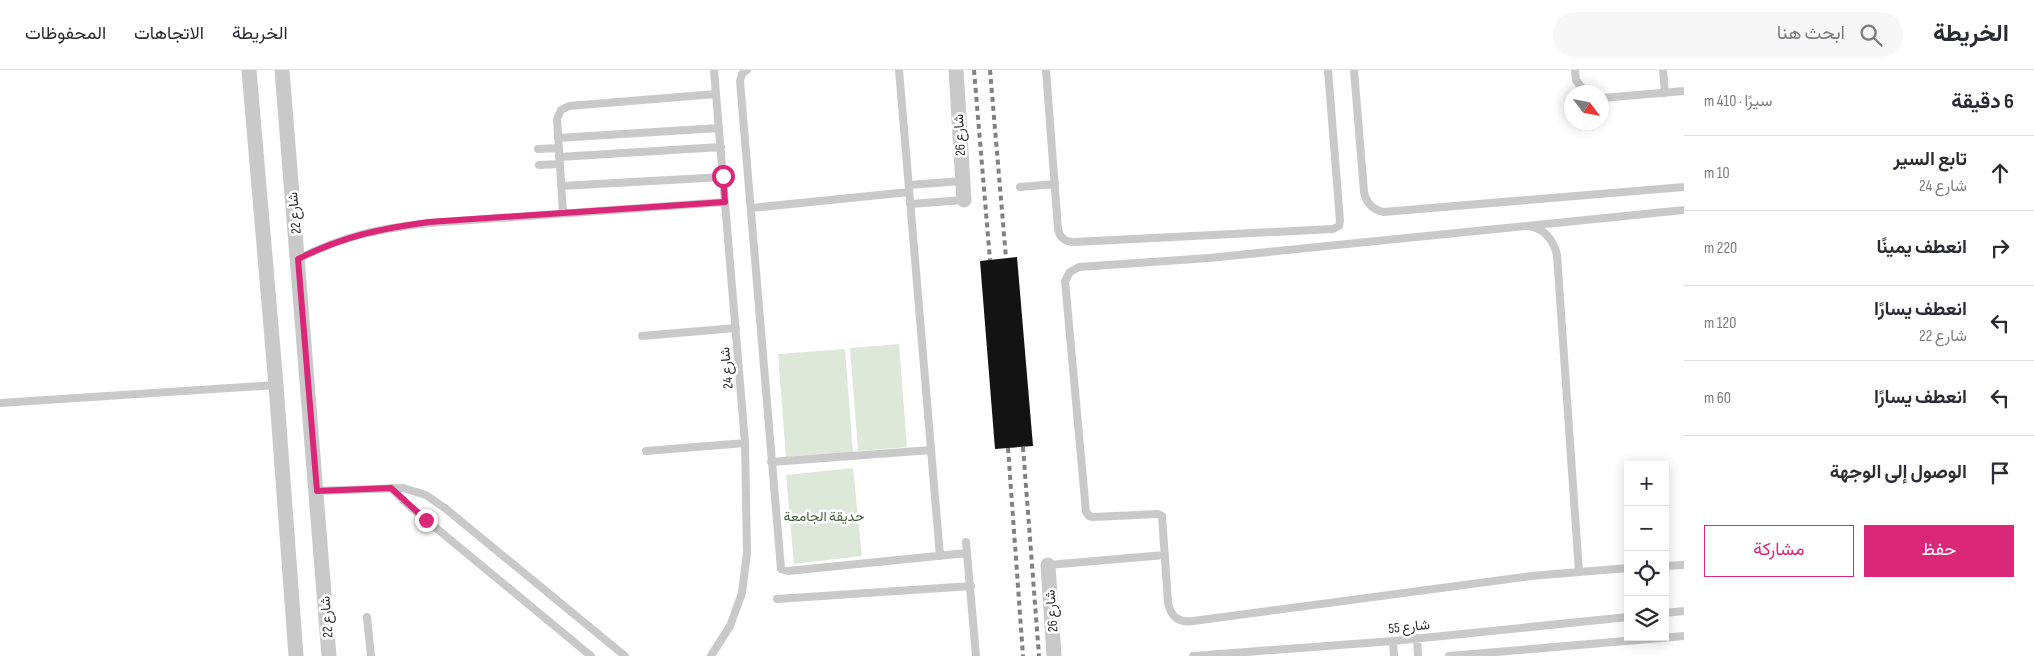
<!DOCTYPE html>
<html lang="ar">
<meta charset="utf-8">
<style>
body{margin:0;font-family:"Sofia Sans Condensed",Vazirmatn,sans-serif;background:#f7f7f7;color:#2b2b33;direction:rtl}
.controls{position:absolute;right:15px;bottom:15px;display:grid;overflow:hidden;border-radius:0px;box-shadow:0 2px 12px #0003}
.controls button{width:45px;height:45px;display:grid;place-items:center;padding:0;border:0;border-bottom:1px solid #e1e1e2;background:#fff;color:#2b2b33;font:25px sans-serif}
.compass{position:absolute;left:1564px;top:15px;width:45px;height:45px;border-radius:50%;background:#fff;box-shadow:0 2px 12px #0003;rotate:122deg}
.stop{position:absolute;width:15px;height:15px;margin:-11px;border:4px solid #db2777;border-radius:50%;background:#fff}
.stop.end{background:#db2777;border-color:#fff;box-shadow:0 1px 5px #0008}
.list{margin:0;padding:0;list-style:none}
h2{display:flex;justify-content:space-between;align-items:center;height:65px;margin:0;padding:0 20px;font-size:21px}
h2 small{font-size:16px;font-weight:400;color:#7c7c81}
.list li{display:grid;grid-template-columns:32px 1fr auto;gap:15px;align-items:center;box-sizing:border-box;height:75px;padding:0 20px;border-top:1px solid #e1e1e2}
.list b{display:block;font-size:19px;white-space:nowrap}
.list p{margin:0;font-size:16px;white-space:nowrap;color:#7c7c81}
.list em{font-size:16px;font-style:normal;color:#7c7c81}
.actions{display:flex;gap:10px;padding:15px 20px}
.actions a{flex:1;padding:11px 0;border:1px solid #db2777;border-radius:0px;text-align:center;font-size:18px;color:#db2777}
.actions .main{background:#db2777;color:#fff}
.icon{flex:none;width:28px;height:28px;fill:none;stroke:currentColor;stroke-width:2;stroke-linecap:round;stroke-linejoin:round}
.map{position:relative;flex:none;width:1684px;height:586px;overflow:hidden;direction:ltr}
header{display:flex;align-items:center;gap:30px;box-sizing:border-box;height:70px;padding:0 25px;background:#fff;border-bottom:1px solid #e1e1e2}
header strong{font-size:24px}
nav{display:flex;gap:28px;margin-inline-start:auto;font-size:18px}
.search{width:350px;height:45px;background:#f7f7f7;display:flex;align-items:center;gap:12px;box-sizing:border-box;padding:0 18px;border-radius:28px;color:#7c7c81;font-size:19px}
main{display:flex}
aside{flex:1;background:#fff}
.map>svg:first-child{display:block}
.green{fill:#dee8da}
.building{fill:#131313}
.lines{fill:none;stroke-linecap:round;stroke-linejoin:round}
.service{stroke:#c9c9c9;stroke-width:8}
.minor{stroke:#c9c9c9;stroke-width:15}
.rail{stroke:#818181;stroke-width:4;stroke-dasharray:5 4;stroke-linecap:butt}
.route{stroke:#db2777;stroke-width:6}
.labels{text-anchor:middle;stroke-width:5;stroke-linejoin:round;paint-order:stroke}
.street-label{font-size:14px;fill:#2c2c2c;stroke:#fff}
.park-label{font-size:14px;fill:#45633d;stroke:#fff}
</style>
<header>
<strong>الخريطة</strong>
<div class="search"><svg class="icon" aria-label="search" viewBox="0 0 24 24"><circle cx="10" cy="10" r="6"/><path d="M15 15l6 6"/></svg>ابحث هنا</div>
<nav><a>الخريطة</a><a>الاتجاهات</a><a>المحفوظات</a></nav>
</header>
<main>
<aside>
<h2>6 دقيقة<small>سيرًا · 410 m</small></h2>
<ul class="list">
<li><svg class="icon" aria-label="ahead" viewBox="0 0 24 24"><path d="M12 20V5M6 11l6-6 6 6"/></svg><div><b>تابع السير</b><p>شارع 24</p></div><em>10 m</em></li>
<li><svg class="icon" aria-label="right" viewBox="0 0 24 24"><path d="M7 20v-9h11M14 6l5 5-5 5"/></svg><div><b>انعطف يمينًا</b></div><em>220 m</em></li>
<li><svg class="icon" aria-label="left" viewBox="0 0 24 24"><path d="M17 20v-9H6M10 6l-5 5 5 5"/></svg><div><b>انعطف يسارًا</b><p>شارع 22</p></div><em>120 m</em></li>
<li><svg class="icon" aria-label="left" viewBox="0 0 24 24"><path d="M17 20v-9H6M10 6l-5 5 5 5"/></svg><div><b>انعطف يسارًا</b></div><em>60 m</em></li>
<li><svg class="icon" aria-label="arrive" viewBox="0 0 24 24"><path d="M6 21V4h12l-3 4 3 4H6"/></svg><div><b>الوصول إلى الوجهة</b></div></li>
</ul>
<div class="actions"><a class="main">حفظ</a><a>مشاركة</a></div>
</aside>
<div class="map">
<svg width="1684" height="586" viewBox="0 0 1684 586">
<rect width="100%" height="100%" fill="#fff"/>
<path class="green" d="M 899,274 L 907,377 L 858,381 L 850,278 Z
M 845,279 L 853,383 L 786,388 L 778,284 Z
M 853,398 L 862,486 L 794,494 L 786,405 Z"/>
<path class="building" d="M 1017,187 L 1033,376 L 995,379 L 980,191 Z"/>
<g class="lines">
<path class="service" d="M 747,0 L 742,4 L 740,11 L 781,499 L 788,501 L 967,483
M 899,0 L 940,486
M 1046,0 L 1058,159 C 1059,167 1065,172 1074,172 L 1333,159 L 1339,156 L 1340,151 L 1328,0
M 1354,0 L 1364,122 C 1366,133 1372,139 1383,142 L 1684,117
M 1575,0 L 1576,10 L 1585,22
M 1663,0 L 1665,23
M 1602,28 L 1684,21
M 558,68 L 719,58
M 538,79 L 559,78
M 559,87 L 721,77
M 539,95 L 560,94
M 909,115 L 962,111
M 561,116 L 723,107
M 1020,117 L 1055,114
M 910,134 L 964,130
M 751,138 L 909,122
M 563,143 L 557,49 L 561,40 L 569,36 L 716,24
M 1530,156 C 1546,160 1553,170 1557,185 L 1579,502
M 298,189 C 345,165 378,159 429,153 L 725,132
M 642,266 L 736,258
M 0,333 L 276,315
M 646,381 L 745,373
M 771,392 L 931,380
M 391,418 L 407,434 L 591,586
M 317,421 L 403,418 L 426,425 L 446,439 L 625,586
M 966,472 L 976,586
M 1048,495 L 1165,485
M 1665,496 L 1684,495
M 1628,498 L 1531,506 L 1193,551 C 1179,553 1171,547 1168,533 L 1162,446 L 1158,444 L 1093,447 L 1089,446 L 1086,442 L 1065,211 L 1070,202 L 1079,197 L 1209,188 L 1684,140
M 777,529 L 971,516
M 1665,543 L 1684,541
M 367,547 L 371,586
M 1417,568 L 1418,586
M 1393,571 L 1394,586
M 711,586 L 730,556 L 742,523 L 747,483 L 745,373 L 714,0
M 1193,586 L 1393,571 L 1628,547
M 1449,586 L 1684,566"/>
<path class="minor" d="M 249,0 L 276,315 L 296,586
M 282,0 L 329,586
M 956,0 L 964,130
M 1048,495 L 1054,586"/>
<path class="rail" d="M 974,0 L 990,190
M 990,0 L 1006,188
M 1023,377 L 1039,586
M 1008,378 L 1023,586"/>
</g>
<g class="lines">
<path class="route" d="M 426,450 L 391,418 L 317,421 L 298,189 C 344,166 379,159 429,152 L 725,132 L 723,106"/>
</g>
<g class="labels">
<g class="street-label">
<text transform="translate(959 65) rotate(-93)" y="5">شارع 26</text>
<text transform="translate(294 143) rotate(-95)" y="5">شارع 22</text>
<text transform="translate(726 298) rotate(-95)" y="5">شارع 24</text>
<text transform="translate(1051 541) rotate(-94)" y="5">شارع 26</text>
<text transform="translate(326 547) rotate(-94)" y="5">شارع 22</text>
<text transform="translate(1409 556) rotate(-6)" y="5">شارع 55</text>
</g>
<g class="park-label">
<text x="824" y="451">حديقة الجامعة</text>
</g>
</g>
</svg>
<div class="controls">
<button>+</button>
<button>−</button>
<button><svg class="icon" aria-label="locate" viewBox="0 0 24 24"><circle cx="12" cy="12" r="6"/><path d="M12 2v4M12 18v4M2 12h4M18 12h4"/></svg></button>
<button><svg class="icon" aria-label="layers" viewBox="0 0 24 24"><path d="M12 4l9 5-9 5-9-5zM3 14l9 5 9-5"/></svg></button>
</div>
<svg class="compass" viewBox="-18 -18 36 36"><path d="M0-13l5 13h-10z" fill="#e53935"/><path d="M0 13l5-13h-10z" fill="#7c7c81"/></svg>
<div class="stop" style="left:723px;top:106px"></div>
<div class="stop end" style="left:426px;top:450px"></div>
</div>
</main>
